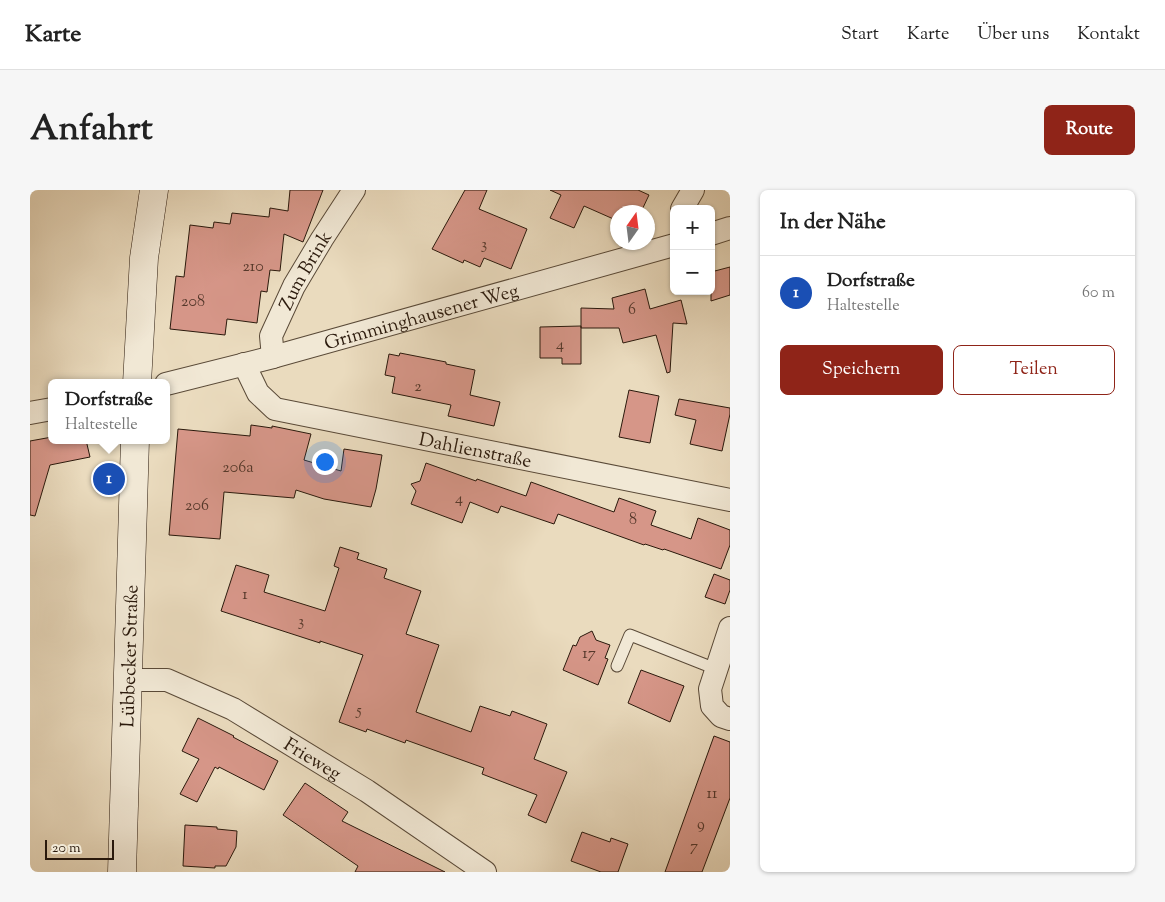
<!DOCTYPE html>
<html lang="de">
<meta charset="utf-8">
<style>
body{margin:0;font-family:"Sorts Mill Goudy",serif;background:#f6f6f6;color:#222}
.controls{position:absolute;right:15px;top:15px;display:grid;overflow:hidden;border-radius:8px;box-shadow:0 1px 4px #0004}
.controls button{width:45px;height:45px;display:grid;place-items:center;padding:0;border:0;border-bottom:1px solid #e0e0e0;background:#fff;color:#222;font:25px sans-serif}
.compass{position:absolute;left:580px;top:15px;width:45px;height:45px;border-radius:50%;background:#fff;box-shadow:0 1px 4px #0004;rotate:14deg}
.scale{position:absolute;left:15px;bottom:12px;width:69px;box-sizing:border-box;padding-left:5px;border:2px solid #2a190c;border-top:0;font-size:14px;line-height:18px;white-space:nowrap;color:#2a190c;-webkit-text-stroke:4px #f1e8d5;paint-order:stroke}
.you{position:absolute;left:294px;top:271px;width:18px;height:18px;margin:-12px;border:4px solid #fff;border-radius:50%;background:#1a73e8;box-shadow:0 0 0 8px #1a73e833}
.badge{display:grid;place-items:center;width:32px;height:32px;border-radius:50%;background:#8f2418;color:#fff;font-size:16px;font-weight:700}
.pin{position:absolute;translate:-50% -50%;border:2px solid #fff;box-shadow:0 1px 5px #0006}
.popup{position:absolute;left:18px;top:189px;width:122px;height:65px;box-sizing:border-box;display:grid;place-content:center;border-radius:8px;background:#fff;filter:drop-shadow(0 1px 4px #0005);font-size:16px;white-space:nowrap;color:#767676}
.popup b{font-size:19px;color:#222}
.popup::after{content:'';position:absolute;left:50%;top:100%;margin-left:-10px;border:10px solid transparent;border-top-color:#fff}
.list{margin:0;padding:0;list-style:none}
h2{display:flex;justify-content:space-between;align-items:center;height:65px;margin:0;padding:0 20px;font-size:21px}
h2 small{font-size:16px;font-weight:400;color:#767676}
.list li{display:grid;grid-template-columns:32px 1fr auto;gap:15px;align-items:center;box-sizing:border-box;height:75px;padding:0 20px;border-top:1px solid #e0e0e0}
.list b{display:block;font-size:19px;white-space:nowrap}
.list p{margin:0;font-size:16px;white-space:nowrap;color:#767676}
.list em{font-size:16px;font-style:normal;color:#767676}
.actions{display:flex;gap:10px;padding:15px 20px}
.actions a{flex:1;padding:11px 0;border:1px solid #8f2418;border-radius:8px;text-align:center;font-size:18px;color:#8f2418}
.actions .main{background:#8f2418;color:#fff}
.map{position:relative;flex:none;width:700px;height:682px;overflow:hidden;border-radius:8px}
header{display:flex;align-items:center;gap:30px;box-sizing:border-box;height:70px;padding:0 25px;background:#fff;border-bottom:1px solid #e0e0e0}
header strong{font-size:24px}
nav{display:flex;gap:28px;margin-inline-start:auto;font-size:18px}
.intro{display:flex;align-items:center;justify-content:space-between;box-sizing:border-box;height:120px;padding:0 30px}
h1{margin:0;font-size:35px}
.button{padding:12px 22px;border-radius:8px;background:#8f2418;color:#fff;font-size:18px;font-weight:700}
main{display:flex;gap:30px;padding:0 30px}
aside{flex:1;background:#fff;border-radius:8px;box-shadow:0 1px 4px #0004}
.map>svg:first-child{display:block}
.building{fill:#d69688;stroke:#2a190c}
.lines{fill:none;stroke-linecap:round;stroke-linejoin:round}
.service-casing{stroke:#5a4a38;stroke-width:13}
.minor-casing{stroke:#5a4a38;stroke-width:24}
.secondary-casing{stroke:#2a190c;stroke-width:29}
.service{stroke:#f1e8d5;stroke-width:11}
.minor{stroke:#f1e8d5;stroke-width:22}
.secondary{stroke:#f1e8d5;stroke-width:28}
.labels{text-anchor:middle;stroke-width:5;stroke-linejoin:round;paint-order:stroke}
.number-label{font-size:16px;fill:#55382b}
.street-label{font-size:19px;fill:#2a190c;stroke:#f1e8d5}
</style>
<header>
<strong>Karte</strong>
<nav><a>Start</a><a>Karte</a><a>Über uns</a><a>Kontakt</a></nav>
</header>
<div class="intro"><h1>Anfahrt</h1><a class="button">Route</a></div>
<main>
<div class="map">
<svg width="700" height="682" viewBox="0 0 700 682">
<rect width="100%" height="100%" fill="#eadbbe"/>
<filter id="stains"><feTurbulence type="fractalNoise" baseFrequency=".004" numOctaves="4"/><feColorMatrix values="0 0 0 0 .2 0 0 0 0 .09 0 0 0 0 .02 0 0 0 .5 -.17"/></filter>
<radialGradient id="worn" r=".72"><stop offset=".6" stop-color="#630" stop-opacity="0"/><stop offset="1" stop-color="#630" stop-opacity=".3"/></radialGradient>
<path class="building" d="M 260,0 L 293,0 L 273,52 L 254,44 L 250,81 L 240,80 L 237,102 L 231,101 L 227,133 L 197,129 L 195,145 L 140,139 L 146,86 L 154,87 L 160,35 L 183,38 L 184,32 L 200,34 L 202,23 L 239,27 L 240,18 L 258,21 Z
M 435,0 L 457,0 L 449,19 L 497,39 L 481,79 L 454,68 L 450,77 L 434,70 L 433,73 L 402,59 Z
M 520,0 L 608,0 L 619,5 L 611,22 L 588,22 L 588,31 L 554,16 L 544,38 L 520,28 L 531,5 Z
M 700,77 L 700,105 L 681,111 L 681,82 Z
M 615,99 L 620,119 L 651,110 L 657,134 L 643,133 L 640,182 L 637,183 L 626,145 L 593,153 L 589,138 L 551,138 L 551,118 L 584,119 L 582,108 Z
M 551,136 L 551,174 L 532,174 L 532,168 L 510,168 L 510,137 Z
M 370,163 L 416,172 L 416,174 L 445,180 L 440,205 L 470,212 L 464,236 L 418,226 L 421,215 L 362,203 L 365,187 L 355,185 L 359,164 L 369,166 Z
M 599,200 L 629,206 L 620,253 L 589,247 Z
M 649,209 L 700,218 L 700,224 L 692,261 L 660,254 L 666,230 L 645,225 Z
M 221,235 L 242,238 L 242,236 L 281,244 L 274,270 L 311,281 L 314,259 L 352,265 L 346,299 L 341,317 L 294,309 L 266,300 L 264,308 L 194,302 L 190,349 L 139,345 L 148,239 L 220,246 Z
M 22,247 L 22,250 L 56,250 L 60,267 L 20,275 L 5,326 L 0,325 L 0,251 Z
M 396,273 L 446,291 L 447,289 L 496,306 L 501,292 L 584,322 L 589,308 L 626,321 L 621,335 L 661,349 L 668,328 L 700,340 L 700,355 L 691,379 L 634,359 L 633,360 L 615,354 L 614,355 L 528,324 L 524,334 L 471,316 L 468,323 L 440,312 L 432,333 L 381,314 L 386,301 L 381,294 L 390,291 Z
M 310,357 L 329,363 L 327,369 L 357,379 L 354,388 L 391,401 L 376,444 L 409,455 L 386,522 L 441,542 L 450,516 L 480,526 L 482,521 L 517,534 L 504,569 L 537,582 L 516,633 L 498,625 L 507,605 L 452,584 L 454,578 L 376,550 L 375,553 L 337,539 L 336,542 L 309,532 L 333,465 L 290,451 L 290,453 L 191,421 L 206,375 L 239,385 L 234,402 L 295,421 L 309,378 L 304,376 Z
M 684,384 L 700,390 L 700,400 L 695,414 L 675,407 Z
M 562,441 L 566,450 L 580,455 L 575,468 L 578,469 L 568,495 L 533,480 L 543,455 L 546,456 L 550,447 Z
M 611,480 L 654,496 L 640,532 L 598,513 Z
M 168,528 L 204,546 L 203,547 L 248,571 L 234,600 L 189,577 L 188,579 L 185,577 L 167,612 L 150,604 L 169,569 L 152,561 Z
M 684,546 L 700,552 L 700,608 L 672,682 L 635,682 Z
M 275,593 L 318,622 L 312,631 L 415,682 L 325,682 L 328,676 L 253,625 Z
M 155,635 L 187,637 L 187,639 L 207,641 L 206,657 L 196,676 L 185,676 L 185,678 L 153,676 Z
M 552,642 L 580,652 L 581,648 L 598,654 L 588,682 L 571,682 L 541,671 Z"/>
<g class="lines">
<defs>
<path id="service" d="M 587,476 L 600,445 L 686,479"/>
<g id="minor">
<path d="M 652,19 L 663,0"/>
<path d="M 681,44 L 700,38"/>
<path id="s1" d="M 243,167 L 241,146 L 264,96 L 292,49 L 324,0"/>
<path id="s2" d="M 214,174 L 228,203 L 245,219 L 700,310"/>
<path id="s3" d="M 136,194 L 243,167 L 644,55"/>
<path d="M 0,223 L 22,219"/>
<path d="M 700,438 L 680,499 L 682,516 L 691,526 L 700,529"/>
<path id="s4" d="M 98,490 L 137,490 L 203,519 L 337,601 L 455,682"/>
</g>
<g id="secondary">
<path d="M 107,193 L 114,68 L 124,0"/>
<path id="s5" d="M 92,682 L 105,250"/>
</g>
</defs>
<use href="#service" class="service-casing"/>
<use href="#minor" class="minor-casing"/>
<use href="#secondary" class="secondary-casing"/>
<use href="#service" class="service"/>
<use href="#minor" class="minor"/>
<use href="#secondary" class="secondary"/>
</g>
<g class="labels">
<g class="number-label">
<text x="454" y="59">3</text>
<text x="223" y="81">210</text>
<text x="163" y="116">208</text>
<text x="602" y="124">6</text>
<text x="530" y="159">4</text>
<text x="388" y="201">2</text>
<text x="208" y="282">206a</text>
<text x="429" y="313">4</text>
<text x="167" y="320">206</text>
<text x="603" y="334">8</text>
<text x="215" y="409">1</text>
<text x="271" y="436">3</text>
<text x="559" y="468">17</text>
<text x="329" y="525">5</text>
<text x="682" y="608">11</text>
<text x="671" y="639">9</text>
<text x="664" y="661">7</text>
</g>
<g class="street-label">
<text dy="7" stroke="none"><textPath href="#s1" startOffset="95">Zum Brink</textPath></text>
<text dy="7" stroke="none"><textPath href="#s3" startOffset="264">Grimminghausener Weg</textPath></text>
<text dy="7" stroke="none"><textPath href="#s2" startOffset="260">Dahlienstraße</textPath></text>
<text dy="7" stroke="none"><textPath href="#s5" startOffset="216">Lübbecker Straße</textPath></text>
<text dy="7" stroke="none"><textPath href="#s4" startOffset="205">Frieweg</textPath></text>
</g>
</g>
<rect width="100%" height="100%" filter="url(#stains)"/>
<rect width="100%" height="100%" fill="url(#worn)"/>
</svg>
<div class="controls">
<button>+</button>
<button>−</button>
</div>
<svg class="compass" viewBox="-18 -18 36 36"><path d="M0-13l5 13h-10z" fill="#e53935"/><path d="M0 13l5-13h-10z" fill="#767676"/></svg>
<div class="scale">20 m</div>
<div class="you"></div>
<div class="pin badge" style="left:79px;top:289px;background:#1a4fb4">1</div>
<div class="popup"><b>Dorfstraße</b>Haltestelle</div>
</div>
<aside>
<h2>In der Nähe<small></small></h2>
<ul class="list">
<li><span class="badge" style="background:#1a4fb4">1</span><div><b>Dorfstraße</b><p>Haltestelle</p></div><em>60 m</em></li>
</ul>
<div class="actions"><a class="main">Speichern</a><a>Teilen</a></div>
</aside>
</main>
